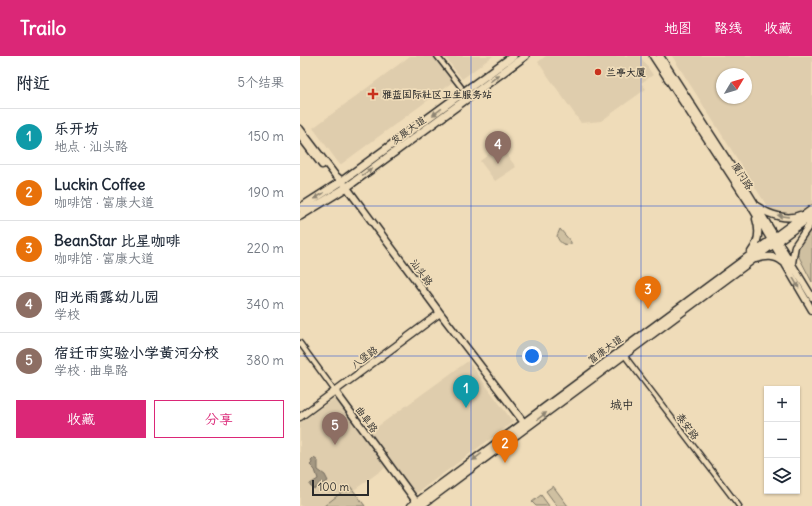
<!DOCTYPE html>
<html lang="zh">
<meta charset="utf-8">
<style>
body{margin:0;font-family:Delius,"LXGW WenKai TC",sans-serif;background:#f6f6f7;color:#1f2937}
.controls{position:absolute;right:12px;bottom:12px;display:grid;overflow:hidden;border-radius:0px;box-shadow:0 1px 3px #0004}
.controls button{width:36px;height:36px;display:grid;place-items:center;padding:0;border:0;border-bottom:1px solid #e0e1e3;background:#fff;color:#1f2937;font:20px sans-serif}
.compass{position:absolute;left:416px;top:12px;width:36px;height:36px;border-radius:50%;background:#fff;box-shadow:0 1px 3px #0004;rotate:52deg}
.scale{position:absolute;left:12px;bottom:10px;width:57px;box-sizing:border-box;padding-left:4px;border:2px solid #2b2b2b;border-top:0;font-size:11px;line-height:14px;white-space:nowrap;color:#2b2b2b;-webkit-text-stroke:3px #efdcb9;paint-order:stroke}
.you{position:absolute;left:232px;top:300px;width:14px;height:14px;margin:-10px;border:3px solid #fff;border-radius:50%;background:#1a73e8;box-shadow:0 0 0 6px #1a73e833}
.badge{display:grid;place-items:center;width:26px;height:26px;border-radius:50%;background:#db2777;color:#fff;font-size:13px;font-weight:700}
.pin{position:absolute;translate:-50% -33px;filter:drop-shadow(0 1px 2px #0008)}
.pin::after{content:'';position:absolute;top:21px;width:14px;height:12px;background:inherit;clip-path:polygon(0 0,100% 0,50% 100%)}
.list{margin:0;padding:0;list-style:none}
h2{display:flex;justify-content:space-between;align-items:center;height:52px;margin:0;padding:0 16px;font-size:17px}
h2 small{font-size:13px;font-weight:400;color:#747a83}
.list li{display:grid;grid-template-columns:26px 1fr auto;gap:12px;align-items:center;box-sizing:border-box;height:56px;padding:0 16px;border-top:1px solid #e0e1e3}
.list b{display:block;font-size:15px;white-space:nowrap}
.list p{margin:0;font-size:13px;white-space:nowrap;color:#747a83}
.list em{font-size:13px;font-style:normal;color:#747a83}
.actions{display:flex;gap:8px;padding:12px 16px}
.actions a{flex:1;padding:9px 0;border:1px solid #db2777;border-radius:0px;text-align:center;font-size:14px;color:#db2777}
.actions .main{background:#db2777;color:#fff}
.icon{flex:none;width:22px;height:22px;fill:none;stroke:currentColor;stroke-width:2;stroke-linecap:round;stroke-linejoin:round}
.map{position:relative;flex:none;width:512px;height:450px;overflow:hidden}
header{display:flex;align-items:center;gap:24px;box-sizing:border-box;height:56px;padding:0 20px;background:#db2777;color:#fff}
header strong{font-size:19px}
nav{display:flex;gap:22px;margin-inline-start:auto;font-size:14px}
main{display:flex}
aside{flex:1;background:#fff}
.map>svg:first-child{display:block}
.built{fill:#dfcdad;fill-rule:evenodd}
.green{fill:#cfc0a1;stroke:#7d7666}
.water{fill:#a49882;stroke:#746c5f}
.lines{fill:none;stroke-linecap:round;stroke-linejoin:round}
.street-casing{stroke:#2b2b2b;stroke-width:7}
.secondary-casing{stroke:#2b2b2b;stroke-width:9}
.primary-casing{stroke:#2b2b2b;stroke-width:10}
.street{stroke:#efdcb9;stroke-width:4}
.secondary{stroke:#efdcb9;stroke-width:6}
.primary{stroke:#efdcb9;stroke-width:7}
.oneway{fill:#8d8472}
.grid{fill:none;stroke:#1d4ed8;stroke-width:1;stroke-opacity:0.55}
.poi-dot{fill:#c8321e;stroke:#efdcb9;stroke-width:1.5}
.labels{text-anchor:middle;stroke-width:3.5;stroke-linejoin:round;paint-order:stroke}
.poi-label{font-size:10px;font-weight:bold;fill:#2b2b2b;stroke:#efdcb9;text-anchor:start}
.street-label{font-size:10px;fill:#2b2b2b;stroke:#efdcb9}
.quarter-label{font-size:12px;fill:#2b2b2b;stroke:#efdcb9}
</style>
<header>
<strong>Trailo</strong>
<nav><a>地图</a><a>路线</a><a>收藏</a></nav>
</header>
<main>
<aside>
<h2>附近<small>5个结果</small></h2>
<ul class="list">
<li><span class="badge" style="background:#0f9aa8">1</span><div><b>乐开坊</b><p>地点 · 汕头路</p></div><em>150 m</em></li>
<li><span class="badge" style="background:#e8710a">2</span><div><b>Luckin Coffee</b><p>咖啡馆 · 富康大道</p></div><em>190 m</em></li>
<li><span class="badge" style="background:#e8710a">3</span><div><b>BeanStar 比星咖啡</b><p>咖啡馆 · 富康大道</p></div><em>220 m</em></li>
<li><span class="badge" style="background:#8d6e63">4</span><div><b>阳光雨露幼儿园</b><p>学校</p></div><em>340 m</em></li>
<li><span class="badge" style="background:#8d6e63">5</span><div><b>宿迁市实验小学黄河分校</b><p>学校 · 曲阜路</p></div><em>380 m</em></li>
</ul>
<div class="actions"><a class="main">收藏</a><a>分享</a></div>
</aside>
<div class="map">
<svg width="512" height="450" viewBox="0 0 512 450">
<rect width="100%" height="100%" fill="#efdcb9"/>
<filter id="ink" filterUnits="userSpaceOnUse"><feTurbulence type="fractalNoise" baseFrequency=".025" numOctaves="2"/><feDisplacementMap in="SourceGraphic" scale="8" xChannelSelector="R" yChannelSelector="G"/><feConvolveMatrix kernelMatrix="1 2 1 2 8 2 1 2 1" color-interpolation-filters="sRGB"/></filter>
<g filter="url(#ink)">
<path class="built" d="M 110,0 L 135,0 L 154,25 L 40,109 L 13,72 Z
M 144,0 L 193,0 L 162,23 Z
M 246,0 L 340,0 L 353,19 L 341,27 L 346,33 L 301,65 L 281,67 L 238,6 Z
M 372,0 L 512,0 L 512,148 L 502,156 L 493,159 L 474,155 L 467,150 ZM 422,18 L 446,18 L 446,42 L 422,42 Z
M 200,90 L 216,111 L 195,125 L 180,105 Z
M 168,305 L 213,366 L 114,439 L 70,376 Z
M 35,342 L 86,411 L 54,434 L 66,450 L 0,450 L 0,367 Z"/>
<path class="green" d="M 260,173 L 271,186 L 271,188 C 264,190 259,187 257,180 Z
M 509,173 L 512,178 L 512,226 L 497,197 L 500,185 Z
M 50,430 L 65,450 L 24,450 Z
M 253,430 L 268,450 L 257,450 L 246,435 Z
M 241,439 L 249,450 L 236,450 L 232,446 Z"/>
<path class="water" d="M 14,402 L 18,405 L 18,414 L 25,419 L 28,425 L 14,433 L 10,430 L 10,428 L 18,423 L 15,414 L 10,409 L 12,407 L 11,405 Z"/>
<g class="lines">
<defs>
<path id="street" d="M 137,0 L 161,31
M 0,287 L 35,335
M 324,299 L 439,450"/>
<path id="secondary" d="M 353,0 L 451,150 L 512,254
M 360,0 L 444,130 L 512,241
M 0,73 L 35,119 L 42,125 L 140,257 L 225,368
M 0,80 L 22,109
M 458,151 C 469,159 488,165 500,159
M 451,196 C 459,186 460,175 456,163
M 456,203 C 466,200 475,199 483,206
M 492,207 L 495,190 L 512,165
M 35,335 L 118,448
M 0,361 L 140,257
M 111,450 L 512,153
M 121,450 L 512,160"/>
<path id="primary" d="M 0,152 L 42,125 L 213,0
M 0,160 L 47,131 L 225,0"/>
</defs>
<use href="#street" class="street-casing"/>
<use href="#secondary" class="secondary-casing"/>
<use href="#primary" class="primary-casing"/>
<use href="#street" class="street"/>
<use href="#secondary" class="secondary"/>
<use href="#primary" class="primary"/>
</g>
<defs><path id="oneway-solid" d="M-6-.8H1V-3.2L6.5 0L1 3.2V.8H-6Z"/></defs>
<g class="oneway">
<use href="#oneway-solid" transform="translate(195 22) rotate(-37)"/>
<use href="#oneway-solid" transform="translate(137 56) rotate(144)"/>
<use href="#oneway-solid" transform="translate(67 116) rotate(-35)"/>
<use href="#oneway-solid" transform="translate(19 140) rotate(147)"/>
<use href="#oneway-solid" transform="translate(483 160) rotate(-171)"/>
<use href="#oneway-solid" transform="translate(496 227) rotate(60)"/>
<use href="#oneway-solid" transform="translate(242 360) rotate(-37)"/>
<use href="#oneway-solid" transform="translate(177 401) rotate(143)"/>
</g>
</g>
<path class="grid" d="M 171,0 L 171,450M 341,0 L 341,450M 0,150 L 512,150M 0,300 L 512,300"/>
<g class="poi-dot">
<circle cx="298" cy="16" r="4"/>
<path d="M71 32h4v4h4v4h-4v4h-4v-4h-4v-4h4z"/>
</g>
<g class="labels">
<g class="poi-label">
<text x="306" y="20">兰亭大厦</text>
<text x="82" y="42">雅蓝国际社区卫生服务站</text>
</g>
<g class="street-label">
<text transform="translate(108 74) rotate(-36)" y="4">发展大道</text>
<text transform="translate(443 120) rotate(57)" y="4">厦门路</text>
<text transform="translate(122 216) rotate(53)" y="4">汕头路</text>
<text transform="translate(305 293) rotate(-36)" y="4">富康大道</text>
<text transform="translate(64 301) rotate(-37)" y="4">八堡路</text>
<text transform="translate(67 363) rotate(54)" y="4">曲阜路</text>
<text transform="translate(388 370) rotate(53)" y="4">泰安路</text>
</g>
<g class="quarter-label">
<text x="322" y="353">城中</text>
</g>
</g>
</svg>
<div class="controls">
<button>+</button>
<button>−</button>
<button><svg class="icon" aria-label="layers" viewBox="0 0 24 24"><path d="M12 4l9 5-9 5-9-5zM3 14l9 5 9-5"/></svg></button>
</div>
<svg class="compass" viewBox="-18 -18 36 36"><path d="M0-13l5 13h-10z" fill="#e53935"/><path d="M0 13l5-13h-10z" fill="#747a83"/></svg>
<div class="scale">100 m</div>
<div class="you"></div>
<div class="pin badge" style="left:166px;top:352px;background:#0f9aa8">1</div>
<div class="pin badge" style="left:205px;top:407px;background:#e8710a">2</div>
<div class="pin badge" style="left:348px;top:253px;background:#e8710a">3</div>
<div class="pin badge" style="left:198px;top:108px;background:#8d6e63">4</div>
<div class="pin badge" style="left:35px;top:389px;background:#8d6e63">5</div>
</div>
</main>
